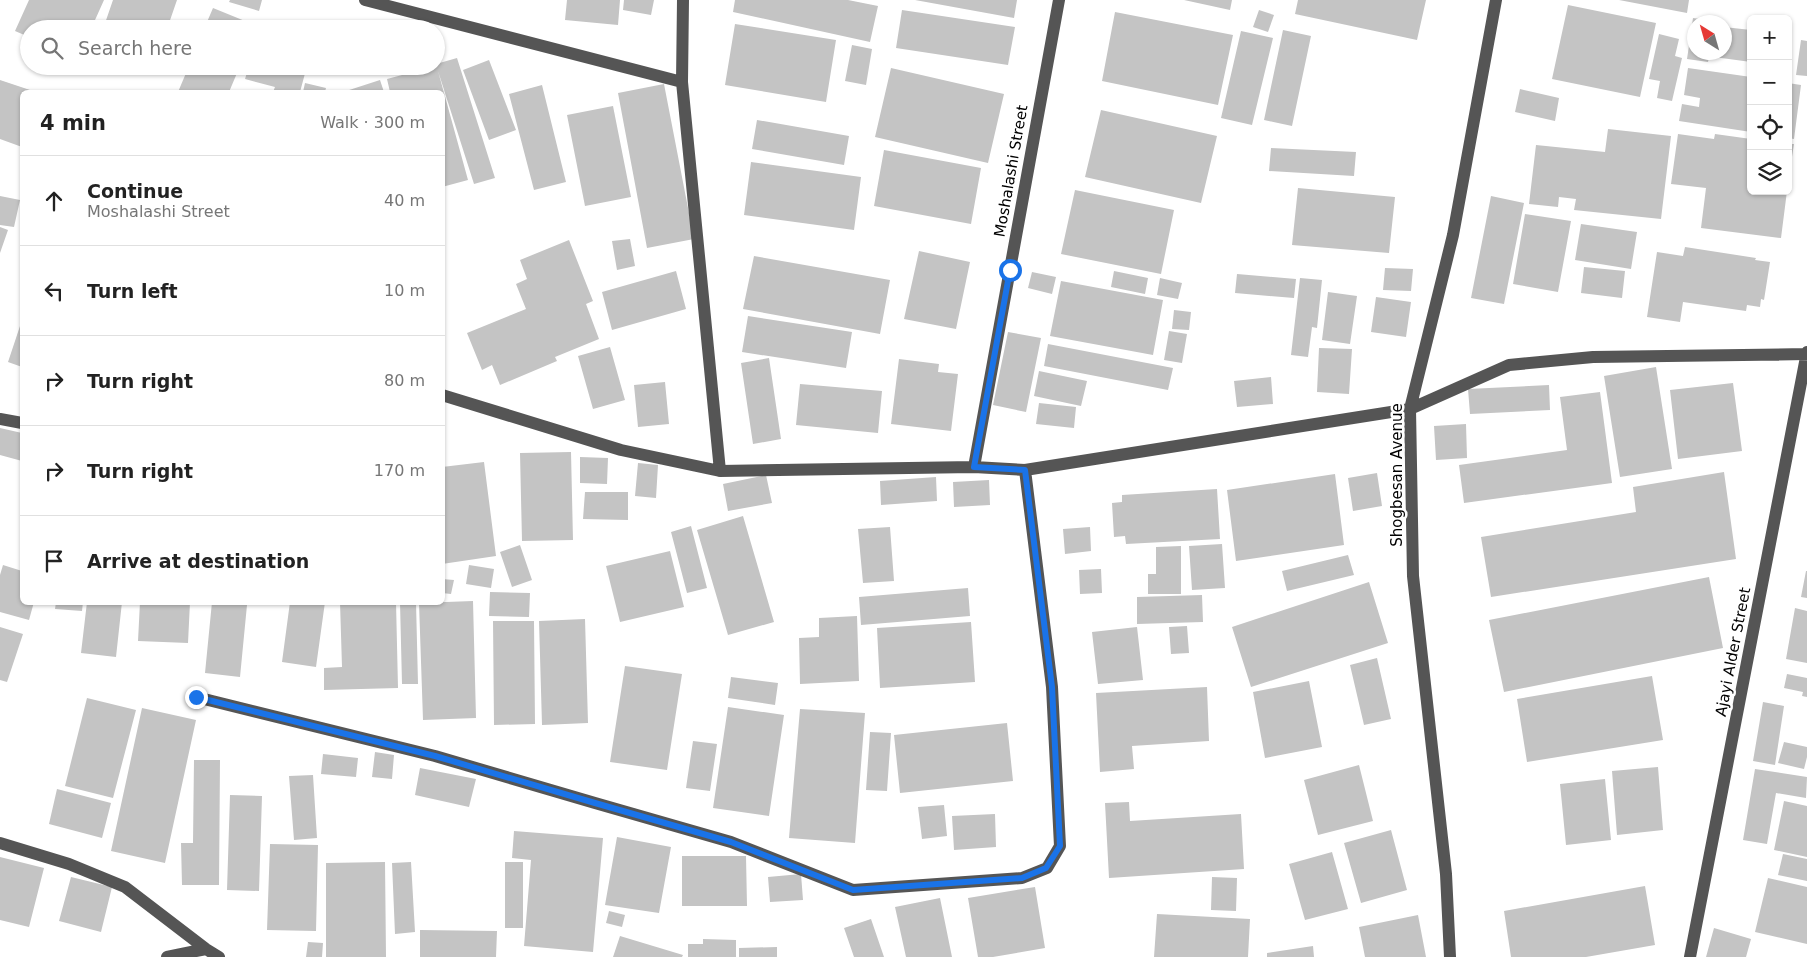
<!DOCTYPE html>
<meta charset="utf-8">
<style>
body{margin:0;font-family:"DejaVu Sans",sans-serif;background:#f6f6f6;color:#222}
.controls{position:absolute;right:15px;top:15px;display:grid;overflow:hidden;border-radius:8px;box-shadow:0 1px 4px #0004}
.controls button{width:45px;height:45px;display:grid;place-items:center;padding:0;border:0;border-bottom:1px solid #e0e0e0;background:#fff;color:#222;font:25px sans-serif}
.compass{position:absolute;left:1687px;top:15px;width:45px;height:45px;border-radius:50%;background:#fff;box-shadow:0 1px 4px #0004;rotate:323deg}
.stop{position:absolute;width:15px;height:15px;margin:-11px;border:4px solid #1a73e8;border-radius:50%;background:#fff}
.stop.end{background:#1a73e8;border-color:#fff;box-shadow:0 1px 5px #0008}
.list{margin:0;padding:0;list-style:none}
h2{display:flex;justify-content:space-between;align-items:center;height:65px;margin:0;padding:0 20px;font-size:21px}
h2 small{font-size:16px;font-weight:400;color:#767676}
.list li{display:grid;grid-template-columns:32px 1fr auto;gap:15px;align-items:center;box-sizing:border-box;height:90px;padding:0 20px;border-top:1px solid #e0e0e0}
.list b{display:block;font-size:19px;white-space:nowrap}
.list p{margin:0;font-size:16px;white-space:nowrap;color:#767676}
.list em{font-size:16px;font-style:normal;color:#767676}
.icon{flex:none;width:28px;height:28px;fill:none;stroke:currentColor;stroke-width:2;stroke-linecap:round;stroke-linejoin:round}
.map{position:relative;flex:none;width:1807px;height:957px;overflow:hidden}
.search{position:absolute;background:#fff;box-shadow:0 1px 4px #0004;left:20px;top:20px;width:425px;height:55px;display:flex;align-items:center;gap:12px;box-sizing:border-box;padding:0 18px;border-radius:28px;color:#767676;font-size:19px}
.panel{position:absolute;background:#fff;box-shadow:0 1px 4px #0004;left:20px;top:90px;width:425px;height:515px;border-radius:8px}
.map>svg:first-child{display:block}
.building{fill:#c4c4c4}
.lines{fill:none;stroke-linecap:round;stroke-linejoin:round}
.minor{stroke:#555;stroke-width:12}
.route{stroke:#1a73e8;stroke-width:6}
.labels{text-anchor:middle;stroke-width:5;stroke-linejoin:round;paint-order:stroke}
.street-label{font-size:15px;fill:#000;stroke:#fff}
</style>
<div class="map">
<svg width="1807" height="957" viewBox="0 0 1807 957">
<rect width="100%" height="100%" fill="#fff"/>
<path class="building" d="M 29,0 L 104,0 L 91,29 L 29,29 L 29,37 L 15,31 Z
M 113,0 L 177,0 L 167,29 L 103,29 Z
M 230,0 L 262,0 L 259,11 L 229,2 Z
M 567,0 L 620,0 L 618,25 L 565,20 Z
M 624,0 L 654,0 L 651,15 L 623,10 Z
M 735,0 L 848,0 L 878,6 L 870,42 L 733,12 Z
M 915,0 L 1017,0 L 1014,18 Z
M 1184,0 L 1232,0 L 1230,10 Z
M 1298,0 L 1426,0 L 1417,40 L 1295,14 Z
M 1619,0 L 1689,0 L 1687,13 Z
M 1568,5 L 1656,23 L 1640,97 L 1552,79 Z
M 213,8 L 257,26 L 256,29 L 204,29 Z
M 902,10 L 1015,27 L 1008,65 L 896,48 Z
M 1259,10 L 1274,15 L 1268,32 L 1253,27 Z
M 1115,12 L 1233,35 L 1218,105 L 1102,81 Z
M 1693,18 L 1714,21 L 1694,22 L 1694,52 L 1710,52 L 1708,62 L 1687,59 Z
M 261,21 L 289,28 L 288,29 L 259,29 Z
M 735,24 L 836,40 L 826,102 L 725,85 Z
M 1724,27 L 1751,30 L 1751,62 L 1714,57 L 1714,52 L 1724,52 Z
M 1283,30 L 1311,36 L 1292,126 L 1264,120 Z
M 1241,31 L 1273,38 L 1252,125 L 1221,118 Z
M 1659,34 L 1679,39 L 1675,56 L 1682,58 L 1672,101 L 1657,98 L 1660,81 L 1649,79 Z
M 1801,40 L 1807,41 L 1807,76 L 1796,75 Z
M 852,45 L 872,49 L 866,85 L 845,81 Z
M 457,58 L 495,178 L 474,184 L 438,71 L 468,180 L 442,187 L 442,92 L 390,92 L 387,79 L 436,66 L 436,64 Z
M 489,60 L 516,130 L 489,140 L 463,70 Z
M 137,66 L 154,66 L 152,72 Z
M 189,66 L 240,66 L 229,92 L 178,92 Z
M 249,66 L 307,66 L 300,92 L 273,92 L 275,87 L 245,79 Z
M 891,68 L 1004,94 L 988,163 L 875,137 Z
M 1688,68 L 1751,77 L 1751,132 L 1679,121 L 1682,104 L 1699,107 L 1700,98 L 1684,95 Z
M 0,80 L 36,92 L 22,92 L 22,147 L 0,139 Z
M 380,80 L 384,92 L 343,92 Z
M 305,83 L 326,88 L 325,92 L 303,92 Z
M 1788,83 L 1801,85 L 1794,139 L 1788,138 Z
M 664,84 L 694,239 L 647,248 L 618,93 Z
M 542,85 L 566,182 L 534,190 L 509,94 Z
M 1520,89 L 1559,98 L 1555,121 L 1515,112 Z
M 613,106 L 631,197 L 585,206 L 567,115 Z
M 1101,110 L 1217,136 L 1201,203 L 1085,177 Z
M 757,120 L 849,136 L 844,165 L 752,149 Z
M 1608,129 L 1671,136 L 1661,219 L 1574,210 L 1576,199 L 1559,197 L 1558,207 L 1529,204 L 1536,145 L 1605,152 Z
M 1678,134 L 1714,139 L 1715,134 L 1751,139 L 1751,191 L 1787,191 L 1781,238 L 1701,228 L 1706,188 L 1671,184 Z
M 1788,144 L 1794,144 L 1789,176 L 1788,176 Z
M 1271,148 L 1356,152 L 1354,176 L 1269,171 Z
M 884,150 L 981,168 L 971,224 L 874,206 Z
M 751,162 L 861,177 L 854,230 L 744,215 Z
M 1298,188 L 1395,197 L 1389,253 L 1292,245 Z
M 1075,190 L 1174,210 L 1161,274 L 1061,254 Z
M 0,196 L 20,200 L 14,227 L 0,225 Z
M 1491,196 L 1524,203 L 1504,304 L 1471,298 Z
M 1525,214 L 1571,221 L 1558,292 L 1513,284 Z
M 1581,224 L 1637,232 L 1631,269 L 1575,260 Z
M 0,227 L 8,230 L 0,253 Z
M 630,239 L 635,266 L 617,270 L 612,241 Z
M 569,240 L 593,301 L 586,304 L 599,339 L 555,357 L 557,361 L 500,385 L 492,365 L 482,370 L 467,333 L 526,309 L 516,284 L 527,279 L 520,260 Z
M 1685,247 L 1756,258 L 1755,260 L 1770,262 L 1764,300 L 1761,299 L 1760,307 L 1747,305 L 1746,311 L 1683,302 L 1680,322 L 1647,317 L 1657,252 L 1683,256 Z
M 919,251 L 970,262 L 956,329 L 904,319 Z
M 754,256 L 890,280 L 880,334 L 743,309 Z
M 1584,267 L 1625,271 L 1622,298 L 1581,293 Z
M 1385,268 L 1413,269 L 1411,291 L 1383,290 Z
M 676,271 L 686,309 L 612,330 L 602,292 Z
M 1114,271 L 1148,278 L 1145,294 L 1111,287 Z
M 1032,272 L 1056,277 L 1052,294 L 1028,288 Z
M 1237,274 L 1296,279 L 1294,298 L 1235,293 Z
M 1160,278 L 1182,283 L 1178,299 L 1157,295 Z
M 1300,278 L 1322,280 L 1317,328 L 1312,327 L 1308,357 L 1291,355 Z
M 1061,281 L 1163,300 L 1153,355 L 1050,336 Z
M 1328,292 L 1357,296 L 1350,344 L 1322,340 Z
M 1376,297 L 1411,302 L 1406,337 L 1371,332 Z
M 1174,310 L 1191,312 L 1189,330 L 1172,329 Z
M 748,316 L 852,332 L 846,368 L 742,352 Z
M 22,320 L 22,367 L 8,362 Z
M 1169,331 L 1187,334 L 1182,363 L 1164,360 Z
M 1008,332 L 1041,338 L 1026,412 L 993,405 Z
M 1048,344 L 1173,368 L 1168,390 L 1044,366 Z
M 610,347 L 625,400 L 593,409 L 578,356 Z
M 1319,348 L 1352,349 L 1349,394 L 1317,392 Z
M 769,358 L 781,439 L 753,444 L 741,363 Z
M 899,359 L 939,364 L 938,372 L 958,374 L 951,431 L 891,424 Z
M 1656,367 L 1672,469 L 1620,477 L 1604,376 Z
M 1039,371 L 1087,381 L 1081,406 L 1034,396 Z
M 1271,377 L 1273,404 L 1237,407 L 1234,381 Z
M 665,382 L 669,424 L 638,427 L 634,385 Z
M 1733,383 L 1742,451 L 1678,459 L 1670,390 Z
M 800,384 L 882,391 L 878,433 L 796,425 Z
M 1549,385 L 1550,410 L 1470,414 L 1468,389 Z
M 1600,392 L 1612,483 L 1464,503 L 1459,465 L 1567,450 L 1560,397 Z
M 1039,403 L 1076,407 L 1074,428 L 1036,424 Z
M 1466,424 L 1467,458 L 1436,460 L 1434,426 Z
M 0,428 L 22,433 L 22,461 L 0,455 Z
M 571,452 L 573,540 L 522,541 L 520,453 Z
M 580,457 L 608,458 L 607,484 L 580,483 Z
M 484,462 L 496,556 L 442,564 L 442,467 Z
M 638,463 L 658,465 L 656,498 L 635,496 Z
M 1724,472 L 1736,559 L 1491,597 L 1481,537 L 1636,512 L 1633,487 Z
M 1377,473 L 1382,506 L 1353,511 L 1348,478 Z
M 1335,474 L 1344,545 L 1236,561 L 1227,490 Z
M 766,475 L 772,503 L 728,511 L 723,484 Z
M 936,477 L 937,501 L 881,505 L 880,481 Z
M 989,480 L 990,505 L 954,507 L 953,482 Z
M 1217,489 L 1220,539 L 1126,544 L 1125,536 L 1114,537 L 1112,503 L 1122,502 L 1122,495 Z
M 585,492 L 628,492 L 628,520 L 583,519 Z
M 743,516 L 774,622 L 728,635 L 697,530 Z
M 691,526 L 707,588 L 687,593 L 671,532 Z
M 890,527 L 894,581 L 863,583 L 858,529 Z
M 1090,527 L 1091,551 L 1065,554 L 1063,529 Z
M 1222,544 L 1225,588 L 1192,590 L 1189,546 Z
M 520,545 L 532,580 L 512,587 L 500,552 Z
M 1181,546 L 1181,594 L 1148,594 L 1148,574 L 1156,574 L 1156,547 Z
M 670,551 L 684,607 L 620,622 L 606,566 Z
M 1348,555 L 1354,575 L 1287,591 L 1282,571 Z
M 3,565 L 22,571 L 20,581 L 22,582 L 22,602 L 34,602 L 29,620 L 0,612 L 0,575 Z
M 469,565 L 494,569 L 491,588 L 466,584 Z
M 1101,569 L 1102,593 L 1080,594 L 1079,570 Z
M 1806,571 L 1807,571 L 1807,598 L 1801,597 Z
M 1709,577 L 1723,648 L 1504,692 L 1489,620 Z
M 442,579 L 454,580 L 451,594 L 442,593 Z
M 1369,582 L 1388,643 L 1251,687 L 1232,627 Z
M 968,588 L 970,616 L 861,625 L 859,597 Z
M 490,592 L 530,593 L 529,617 L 489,616 Z
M 1202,595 L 1203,622 L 1137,624 L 1137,597 Z
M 473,601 L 476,718 L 423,720 L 419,603 Z
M 56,602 L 83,602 L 82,611 L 55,609 Z
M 87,602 L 122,602 L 116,657 L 81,653 Z
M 140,602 L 190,602 L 188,643 L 138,641 Z
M 212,602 L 247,605 L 240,677 L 205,673 Z
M 290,602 L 325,602 L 316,667 L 282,662 Z
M 340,602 L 396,602 L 398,688 L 324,690 L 324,668 L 342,667 Z
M 400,602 L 416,602 L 418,684 L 402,684 Z
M 1795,608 L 1807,611 L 1807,663 L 1786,659 Z
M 857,616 L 859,681 L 800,684 L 799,638 L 819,637 L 819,618 Z
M 585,619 L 588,723 L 542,725 L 539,621 Z
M 493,621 L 534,621 L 535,724 L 494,725 Z
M 971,622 L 975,682 L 880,688 L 877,628 Z
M 1187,626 L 1189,653 L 1171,654 L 1169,627 Z
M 0,627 L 23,634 L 7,682 L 0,680 Z
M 1137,627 L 1143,680 L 1098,684 L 1092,632 Z
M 1377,658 L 1391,719 L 1364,725 L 1350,665 Z
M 625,666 L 682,674 L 667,770 L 610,762 Z
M 1787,674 L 1807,678 L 1807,697 L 1802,696 L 1803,692 L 1784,688 Z
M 1652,676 L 1663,740 L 1527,762 L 1517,699 Z
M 731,677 L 778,683 L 775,705 L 728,698 Z
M 1309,681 L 1322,747 L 1265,758 L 1253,692 Z
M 1207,687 L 1209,741 L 1132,746 L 1134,769 L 1100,772 L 1096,693 Z
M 87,698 L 136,710 L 113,798 L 65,786 Z
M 1763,702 L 1784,706 L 1775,765 L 1753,761 Z
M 728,707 L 784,715 L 769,816 L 713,808 Z
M 142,708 L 196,720 L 165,863 L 111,851 Z
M 800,709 L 865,713 L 855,843 L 789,838 Z
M 1007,723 L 1013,781 L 900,793 L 894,735 Z
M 870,732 L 891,733 L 887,791 L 866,790 Z
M 693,741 L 717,744 L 710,791 L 686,788 Z
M 1784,742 L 1807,747 L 1807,757 L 1804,769 L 1778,763 Z
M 375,752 L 394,755 L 392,779 L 372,777 Z
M 323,754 L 358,758 L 356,777 L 321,774 Z
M 194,760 L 220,760 L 219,885 L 182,885 L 181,843 L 193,843 Z
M 1359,765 L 1373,821 L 1318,835 L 1304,780 Z
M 1658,767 L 1663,830 L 1617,835 L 1612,771 Z
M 420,768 L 476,779 L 469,807 L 415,795 Z
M 1755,769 L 1807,777 L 1806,798 L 1776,793 L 1767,844 L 1743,840 Z
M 313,775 L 317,838 L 294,840 L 289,776 Z
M 1605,779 L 1611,840 L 1566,845 L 1560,784 Z
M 57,789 L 111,803 L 102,838 L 49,824 Z
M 230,795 L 262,796 L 259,891 L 227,890 Z
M 1784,801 L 1807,806 L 1807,857 L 1774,850 Z
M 1129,802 L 1130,821 L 1241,814 L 1244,869 L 1109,878 L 1105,803 Z
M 944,805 L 947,836 L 922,839 L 918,807 Z
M 995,814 L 996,847 L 954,850 L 952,816 Z
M 1391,830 L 1407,890 L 1361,903 L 1344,843 Z
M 514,831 L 603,838 L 593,952 L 524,946 L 531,860 L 512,858 Z
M 617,837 L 671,847 L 659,913 L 605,905 Z
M 270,844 L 318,845 L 316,931 L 267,930 Z
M 1332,852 L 1348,909 L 1305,920 L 1289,864 Z
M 1783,854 L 1807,859 L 1807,881 L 1778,875 Z
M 682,856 L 746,856 L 747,906 L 682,906 Z
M 0,857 L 44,868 L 29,927 L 0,920 Z
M 385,862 L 386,957 L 326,957 L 326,863 Z
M 411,862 L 415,932 L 395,934 L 392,863 Z
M 505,862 L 523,862 L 523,928 L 505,928 Z
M 801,874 L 803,900 L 770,902 L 768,877 Z
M 71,877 L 112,887 L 101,932 L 59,921 Z
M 1212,877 L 1237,878 L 1236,911 L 1211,910 Z
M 1768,878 L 1807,887 L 1807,944 L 1755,932 Z
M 1645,886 L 1655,945 L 1586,957 L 1511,957 L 1504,911 Z
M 1035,887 L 1045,948 L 993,957 L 978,957 L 968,898 Z
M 940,898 L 952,957 L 906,957 L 895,907 Z
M 609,911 L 625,915 L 622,927 L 606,923 Z
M 1157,914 L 1250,919 L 1248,957 L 1154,957 Z
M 1418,915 L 1426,957 L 1365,957 L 1359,927 Z
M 871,919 L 884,957 L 854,957 L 844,928 Z
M 1714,928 L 1751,939 L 1746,957 L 1706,957 Z
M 420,930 L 497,931 L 496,957 L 420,957 Z
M 620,936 L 683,955 L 682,957 L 613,957 Z
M 703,939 L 736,940 L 736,957 L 688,957 L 688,944 L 703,944 Z
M 308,942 L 323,943 L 322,957 L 306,957 Z
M 1313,946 L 1314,957 L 1267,957 L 1267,953 Z
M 777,947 L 777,957 L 739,957 L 739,948 Z"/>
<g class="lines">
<path class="minor" d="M 365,0 L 682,82
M 683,0 L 682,82 L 720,471
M 442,395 L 621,450 L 720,471 L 974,467 L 1025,470 L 1410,409 L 1509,365 L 1593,357 L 1807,354
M 0,419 L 22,423
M 974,467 L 1059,0
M 196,697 L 435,756 L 595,803 L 731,842 L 853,890 L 1022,878 L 1047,868 L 1060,846 L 1052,687 L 1025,470
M 0,843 L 69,864 L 125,887 L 206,949 L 219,957
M 167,957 L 206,949
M 1450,957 L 1446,874 L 1413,576 L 1410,409 L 1453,235 L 1496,0
M 1690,957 L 1807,352"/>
</g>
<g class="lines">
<path class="route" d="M 196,697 L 435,756 L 595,803 L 731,842 L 853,890 L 1022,878 L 1046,868 L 1060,846 L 1052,687 L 1025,470 L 974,467 L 1010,270"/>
</g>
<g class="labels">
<g class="street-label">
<text transform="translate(1011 171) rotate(-80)" y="5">Moshalashi Street</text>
<text transform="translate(1397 475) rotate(-90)" y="5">Shogbesan Avenue</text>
<text transform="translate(1733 652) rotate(-79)" y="5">Ajayi Alder Street</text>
</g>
</g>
</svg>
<div class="controls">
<button>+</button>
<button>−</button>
<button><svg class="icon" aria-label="locate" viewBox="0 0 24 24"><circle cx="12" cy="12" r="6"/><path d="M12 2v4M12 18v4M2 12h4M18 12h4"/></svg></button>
<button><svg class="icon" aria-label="layers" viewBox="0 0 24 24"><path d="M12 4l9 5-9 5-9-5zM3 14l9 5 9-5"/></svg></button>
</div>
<svg class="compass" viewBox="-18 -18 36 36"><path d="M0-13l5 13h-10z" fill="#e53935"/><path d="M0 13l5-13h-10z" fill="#767676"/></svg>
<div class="stop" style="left:1010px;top:270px"></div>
<div class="stop end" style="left:196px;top:697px"></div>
<div class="search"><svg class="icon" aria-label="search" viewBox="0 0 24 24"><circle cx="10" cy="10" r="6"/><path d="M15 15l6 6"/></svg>Search here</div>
<section class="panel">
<h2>4 min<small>Walk · 300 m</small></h2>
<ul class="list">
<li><svg class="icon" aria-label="ahead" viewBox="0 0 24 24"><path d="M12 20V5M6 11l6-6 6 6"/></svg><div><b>Continue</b><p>Moshalashi Street</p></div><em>40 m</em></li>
<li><svg class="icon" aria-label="left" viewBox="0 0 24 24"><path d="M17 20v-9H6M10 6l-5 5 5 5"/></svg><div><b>Turn left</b></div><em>10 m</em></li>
<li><svg class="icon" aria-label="right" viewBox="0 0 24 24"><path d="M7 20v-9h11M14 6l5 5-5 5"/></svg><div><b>Turn right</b></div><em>80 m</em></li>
<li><svg class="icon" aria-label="right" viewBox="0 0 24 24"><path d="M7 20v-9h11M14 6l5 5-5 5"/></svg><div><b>Turn right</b></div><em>170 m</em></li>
<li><svg class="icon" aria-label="arrive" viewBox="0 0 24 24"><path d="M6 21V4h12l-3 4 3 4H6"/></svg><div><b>Arrive at destination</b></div></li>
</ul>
</section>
</div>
